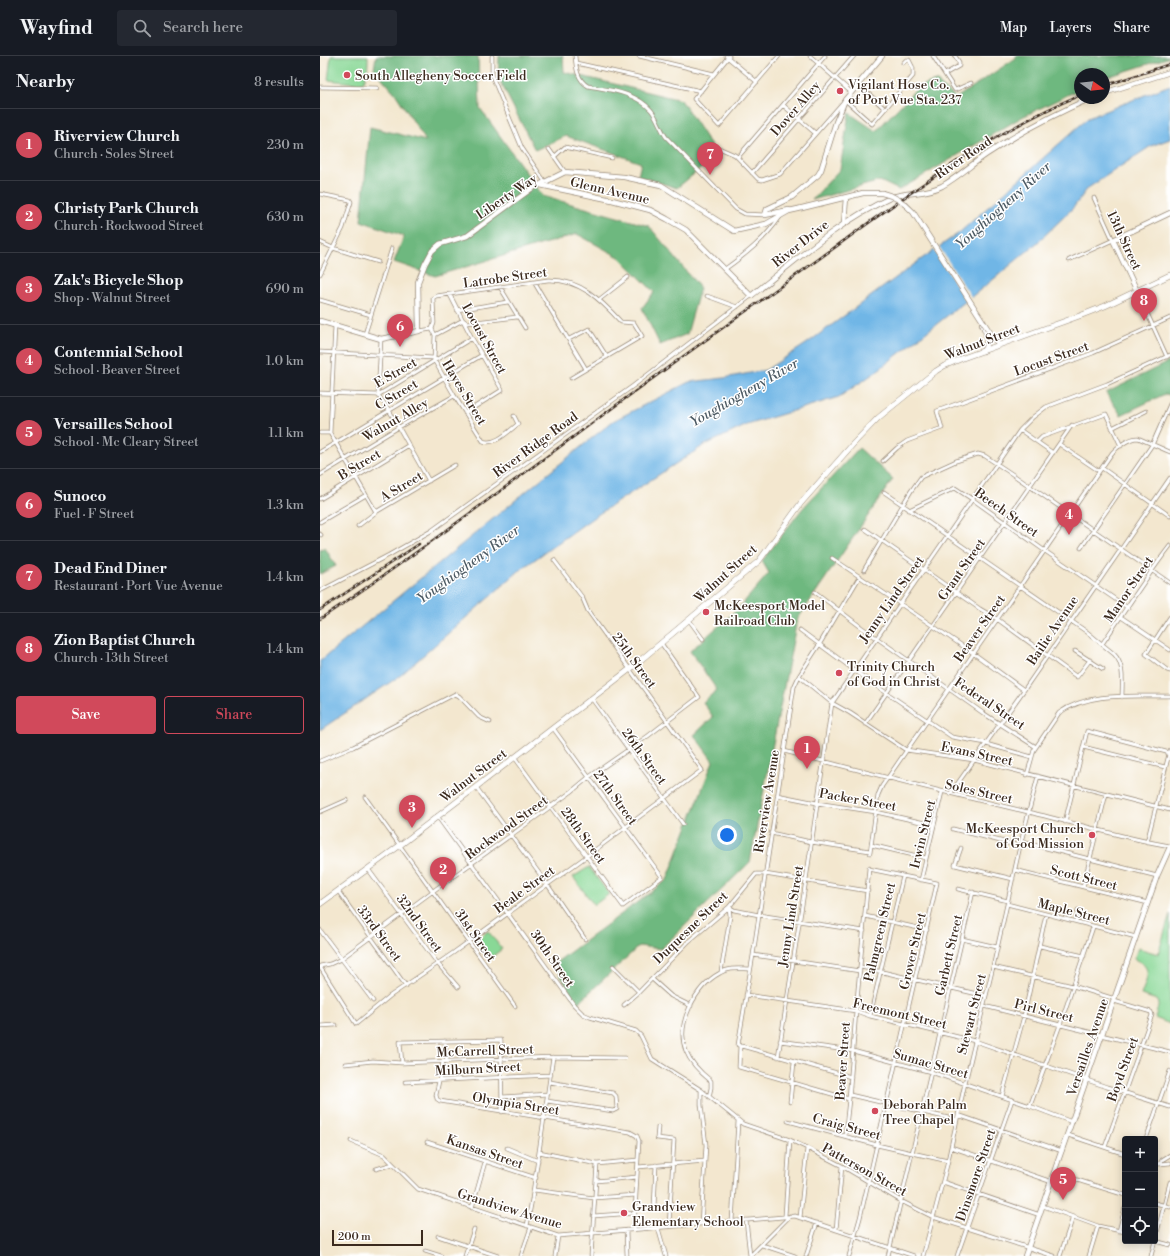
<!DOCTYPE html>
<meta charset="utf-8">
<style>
body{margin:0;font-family:"Libre Bodoni",serif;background:#242831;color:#f1f3f6}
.controls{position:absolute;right:12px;bottom:12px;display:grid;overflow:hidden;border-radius:4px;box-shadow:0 2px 10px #0003}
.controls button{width:36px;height:36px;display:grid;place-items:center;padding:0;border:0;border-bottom:1px solid #363941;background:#171b24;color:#f1f3f6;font:20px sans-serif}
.compass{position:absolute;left:754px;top:12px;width:36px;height:36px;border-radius:50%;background:#171b24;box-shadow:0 2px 10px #0003;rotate:104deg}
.scale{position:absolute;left:12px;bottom:10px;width:91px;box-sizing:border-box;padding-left:4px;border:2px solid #3b2a1e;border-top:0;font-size:11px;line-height:14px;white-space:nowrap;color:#3b2a1e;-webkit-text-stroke:3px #fff;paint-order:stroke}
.you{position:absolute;left:407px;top:779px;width:14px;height:14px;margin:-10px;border:3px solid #fff;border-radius:50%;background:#1a73e8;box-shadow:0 0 0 6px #1a73e833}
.badge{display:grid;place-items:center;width:26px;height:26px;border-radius:50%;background:#d1495b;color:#fff;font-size:13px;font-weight:700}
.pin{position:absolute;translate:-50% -33px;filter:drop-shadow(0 1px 2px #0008)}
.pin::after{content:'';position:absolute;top:21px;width:14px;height:12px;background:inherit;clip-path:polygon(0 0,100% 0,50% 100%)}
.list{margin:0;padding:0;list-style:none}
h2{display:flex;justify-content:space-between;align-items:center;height:52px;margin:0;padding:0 16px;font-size:17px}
h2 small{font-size:13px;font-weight:400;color:#9ea1a6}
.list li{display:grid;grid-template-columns:26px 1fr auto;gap:12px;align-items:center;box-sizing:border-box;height:72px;padding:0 16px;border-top:1px solid #363941}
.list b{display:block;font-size:15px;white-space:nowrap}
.list p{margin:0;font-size:13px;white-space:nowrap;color:#9ea1a6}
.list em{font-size:13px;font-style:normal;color:#9ea1a6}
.actions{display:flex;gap:8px;padding:12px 16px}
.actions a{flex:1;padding:9px 0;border:1px solid #d1495b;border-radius:4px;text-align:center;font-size:14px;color:#d1495b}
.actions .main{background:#d1495b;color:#fff}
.icon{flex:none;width:22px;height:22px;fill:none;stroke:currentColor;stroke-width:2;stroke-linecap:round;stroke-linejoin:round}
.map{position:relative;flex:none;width:850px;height:1200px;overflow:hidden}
header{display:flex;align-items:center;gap:24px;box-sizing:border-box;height:56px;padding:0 20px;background:#171b24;border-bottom:1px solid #363941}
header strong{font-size:19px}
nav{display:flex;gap:22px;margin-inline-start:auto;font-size:14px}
.search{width:280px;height:36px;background:#242831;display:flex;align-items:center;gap:10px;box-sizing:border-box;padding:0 14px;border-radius:4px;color:#9ea1a6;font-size:15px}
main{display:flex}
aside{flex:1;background:#171b24}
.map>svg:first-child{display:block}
.green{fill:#89d896;stroke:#62815a}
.forest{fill:#6eb87f;stroke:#54714e}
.water{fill:#6fb6e6;stroke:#557082}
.pier{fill:#f3e7cf}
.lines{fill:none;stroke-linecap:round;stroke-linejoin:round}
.street-casing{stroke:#978876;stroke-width:4.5}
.secondary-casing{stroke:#978876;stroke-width:6}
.primary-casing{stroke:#978876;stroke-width:6}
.street{stroke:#fff;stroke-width:3}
.secondary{stroke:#fff;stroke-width:4.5}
.primary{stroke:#fff;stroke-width:5}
.rail-casing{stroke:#3b2a1e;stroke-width:2.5}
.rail{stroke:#fff;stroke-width:1;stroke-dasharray:3;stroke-linecap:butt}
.secondary-bridge-casing{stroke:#978876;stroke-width:6;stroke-linecap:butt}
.secondary-bridge{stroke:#fff;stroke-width:4.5}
.poi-dot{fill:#d1495b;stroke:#fff;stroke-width:1.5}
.labels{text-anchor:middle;stroke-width:3;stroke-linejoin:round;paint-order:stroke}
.poi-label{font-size:13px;fill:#3b2a1e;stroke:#fff;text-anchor:start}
.street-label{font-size:13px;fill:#3b2a1e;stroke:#fff}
.water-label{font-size:14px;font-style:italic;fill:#4d5b64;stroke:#fff}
</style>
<header>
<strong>Wayfind</strong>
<div class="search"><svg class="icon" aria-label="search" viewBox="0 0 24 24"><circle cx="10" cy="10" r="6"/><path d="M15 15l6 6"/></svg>Search here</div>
<nav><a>Map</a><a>Layers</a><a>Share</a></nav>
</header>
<main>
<aside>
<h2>Nearby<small>8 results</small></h2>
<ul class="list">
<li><span class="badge">1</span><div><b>Riverview Church</b><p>Church · Soles Street</p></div><em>230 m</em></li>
<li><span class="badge">2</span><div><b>Christy Park Church</b><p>Church · Rockwood Street</p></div><em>630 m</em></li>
<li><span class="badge">3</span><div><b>Zak's Bicycle Shop</b><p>Shop · Walnut Street</p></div><em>690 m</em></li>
<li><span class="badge">4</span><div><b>Contennial School</b><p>School · Beaver Street</p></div><em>1.0 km</em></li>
<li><span class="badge">5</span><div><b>Versailles School</b><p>School · Mc Cleary Street</p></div><em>1.1 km</em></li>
<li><span class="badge">6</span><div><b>Sunoco</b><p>Fuel · F Street</p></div><em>1.3 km</em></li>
<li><span class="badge">7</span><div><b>Dead End Diner</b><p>Restaurant · Port Vue Avenue</p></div><em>1.4 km</em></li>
<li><span class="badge">8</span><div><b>Zion Baptist Church</b><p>Church · 13th Street</p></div><em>1.4 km</em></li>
</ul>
<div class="actions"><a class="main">Save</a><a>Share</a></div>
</aside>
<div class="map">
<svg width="850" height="1200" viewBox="0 0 850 1200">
<rect width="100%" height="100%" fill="#fff"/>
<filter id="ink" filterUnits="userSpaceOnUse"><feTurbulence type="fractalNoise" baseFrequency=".025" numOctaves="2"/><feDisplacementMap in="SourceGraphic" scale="8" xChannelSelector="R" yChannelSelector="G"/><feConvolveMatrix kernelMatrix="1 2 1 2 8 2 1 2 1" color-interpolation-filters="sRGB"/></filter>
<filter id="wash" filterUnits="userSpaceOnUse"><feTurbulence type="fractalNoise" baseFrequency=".012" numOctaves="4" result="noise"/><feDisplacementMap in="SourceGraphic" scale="16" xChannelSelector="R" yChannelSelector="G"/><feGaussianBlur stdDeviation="0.9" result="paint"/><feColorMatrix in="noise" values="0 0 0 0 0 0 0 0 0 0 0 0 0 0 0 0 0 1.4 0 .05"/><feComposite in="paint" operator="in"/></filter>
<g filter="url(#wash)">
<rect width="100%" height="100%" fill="#f3e7cf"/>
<path class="green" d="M 11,0 L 48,0 C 48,9 48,20 42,28 L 8,24 Z
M 269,811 L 289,838 L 274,849 L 253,821 Z
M 850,858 L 850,968 L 835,962 L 839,947 L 837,944 L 821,939 C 827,922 834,911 814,903 L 818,892 L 838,898 Z
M 168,875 L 182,893 L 169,903 L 155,885 Z"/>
<path class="forest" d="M 56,0 L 158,0 L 160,52 L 223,140 L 329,170 L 380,232 L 367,278 L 340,289 L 322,252 L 334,236 L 299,201 L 257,178 L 115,220 L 74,206 L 84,180 L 41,165 L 50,71 L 106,85 L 75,37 L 54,13 Z
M 179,0 L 243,0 L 244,16 L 361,44 L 397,99 L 357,132 L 318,120 L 321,107 L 246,80 L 215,94 L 178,21 Z
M 696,0 L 850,0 L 850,1 L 784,22 L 784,18 L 760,18 L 760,33 L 702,61 L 579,134 L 560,125 L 492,144 L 520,113 L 529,57 L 556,75 L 599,30 L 616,25 L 636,42 L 696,2 Z
M 850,305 L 850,339 L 845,338 L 801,359 L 786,337 Z
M 539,392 L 573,423 L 477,564 L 430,806 L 341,893 L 319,890 L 257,948 L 234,908 L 347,824 L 393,705 L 374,679 L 393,661 L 383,646 L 397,634 L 370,595 L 418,553 L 449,517 L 442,505 L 482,453 Z
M 5,492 L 16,510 L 0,518 L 0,494 Z"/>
<path class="water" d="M 850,29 L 850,83 L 831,90 L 768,132 L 753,152 L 717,187 L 669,227 L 553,318 L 519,341 L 427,369 L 383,390 L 274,461 L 200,514 L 81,619 L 0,674 L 0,605 L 220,424 L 293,365 L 369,326 L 404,322 L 446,314 L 486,288 L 600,204 L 639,177 L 768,62 Z"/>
<path class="pier" d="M 618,189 L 652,242 L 647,246 L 613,192 Z"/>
</g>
<g filter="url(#ink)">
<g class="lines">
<defs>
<path id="street" d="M 172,0 L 172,20 L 202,92 L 225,126
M 255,0 C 256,11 257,24 268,30 C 289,34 315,36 331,54 C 337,61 340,72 346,81 L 416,153 L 425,158 L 445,159
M 319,0 L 394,18
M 406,0 L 437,26
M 409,0 L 374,43 L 399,70 L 459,0
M 490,0 L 531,36
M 613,0 L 635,34 L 651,27
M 256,7 L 381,35
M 625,18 L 639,10 L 639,6 L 635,0
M 538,28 L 565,53
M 0,31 L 57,32
M 463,49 L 495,77
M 399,92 L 415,99 L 438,123 L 442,124 L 460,118 L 525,44 L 552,68 L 593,20 L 593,12 L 589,4 L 586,4 L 583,7
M 229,93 L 245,116
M 234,101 L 245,91 L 292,102
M 418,101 L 505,0
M 432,117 L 534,0
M 0,138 L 30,144 L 31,146 L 23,172 L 0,218
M 0,186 L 13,192 L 58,206
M 749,204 L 793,184 L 774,142
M 405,213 C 426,198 445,183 460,161
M 214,226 L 266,313
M 180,231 L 205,272
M 817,235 L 847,301
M 130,239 L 152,282 L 182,334 L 145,357
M 387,240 L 417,251
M 280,243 L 308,221
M 0,244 L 51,259
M 137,254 L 188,246
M 15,269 L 10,377 L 56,456
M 112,273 L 114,267 L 113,242 L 116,240 L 228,224 C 260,223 281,244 301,266 L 314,267 L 322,280 L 251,322
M 112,273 L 115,279 L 114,304 L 134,339 L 163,385 C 175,390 189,375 198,368 L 194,360
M 99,275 L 112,273
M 45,278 L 72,192
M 115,279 L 143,264 L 147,267 L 197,261
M 61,283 L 58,339 L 69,354 L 109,425
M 249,283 L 269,273 L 287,301
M 0,296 L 114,302
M 0,337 L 58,339 L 152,282
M 792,372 L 826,355
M 700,374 L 733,397
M 0,377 L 10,377
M 717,386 L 722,381 L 786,358 L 801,390
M 739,388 L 779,415
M 0,396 L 162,299
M 563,405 L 577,392 L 587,385 L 622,372 L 617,355 L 773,297 L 850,262
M 782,412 L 850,460
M 0,419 L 79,371 L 134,340
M 564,436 L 767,576 L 794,598 C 805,609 802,626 802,641
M 0,443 L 89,389
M 589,454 L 635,432 L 652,443 L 725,495 L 808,552
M 0,466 L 46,439
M 38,470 L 56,456 L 135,409
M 545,473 L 660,553 L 677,563 L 757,621 L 770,604
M 0,478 L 1,479
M 761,492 L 832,389 L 850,348
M 512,502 L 653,597 L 704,634
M 544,514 L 591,435 L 601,421 L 636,405 L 658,398 L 665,400 L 692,418 L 850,527
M 0,535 L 69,499 L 111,475 L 313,330 L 431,240
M 495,536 L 541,571 L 663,657 L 716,691
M 801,561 L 850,594
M 850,561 L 826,598 L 847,614 L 850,615
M 369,564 L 383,583
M 480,574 L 549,625 L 632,681 L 666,687
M 782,588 C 805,555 826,521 850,490
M 755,595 L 783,613
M 479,620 L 512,647 L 530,657 L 586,694 L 654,704 L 850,754
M 272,643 L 363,768
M 545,668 L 752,369
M 666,688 L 712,701
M 763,691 L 845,711
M 464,695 C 545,716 626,737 708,756 C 756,767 802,782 850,790
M 195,702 L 303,850 L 342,821 L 233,672
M 0,705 L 33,691 L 135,638 L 139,640 L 159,661 L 170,666
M 707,719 L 714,694 L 739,657 C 770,635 814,641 850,640
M 156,731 L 227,828 L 265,883
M 630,738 L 704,634 L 850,422
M 457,739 L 497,747 L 556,756 L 614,769
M 45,741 L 195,950
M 0,756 L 27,744
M 117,760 L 254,949 L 263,958 L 270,961 L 316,975 L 321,980 L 332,1003 L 381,1034 L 423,1068 L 470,1084 L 487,1092 L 522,1110 L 581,1145 L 613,1161 L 734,1200
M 745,766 L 767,675 L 850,697
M 633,773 L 700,790
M 451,777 L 491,786 L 550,795
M 702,786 L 837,820
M 827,786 L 850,694
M 551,789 L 606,802
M 641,792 L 635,809 L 693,823
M 550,797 L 558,739 L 562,730 L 792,397 C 797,391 809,382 818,382 L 850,396
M 48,813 L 118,908 L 138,931
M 695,814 L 828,847
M 601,824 L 622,736
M 763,831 L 786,738
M 638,833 L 688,845
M 18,835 L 86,930
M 687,848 L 816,881
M 409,851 L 414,854 L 439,859 L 544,875
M 545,860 L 607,874
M 756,865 L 758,854
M 0,874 L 53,945
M 642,883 L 677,891
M 720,890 L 764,900
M 433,899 L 540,915
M 0,910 L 10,908 L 21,903 L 113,835 L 251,736 L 269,721 L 328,680 L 379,641 L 341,587
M 293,910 L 319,936
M 0,911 L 36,968 L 70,940 L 133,897 L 267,800 L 382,714 L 268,555 L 262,541 L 234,504
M 541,911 L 666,940
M 673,911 L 753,930 L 795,943
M 401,916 L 410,860 L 409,851
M 332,923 L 351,940 L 371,950
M 426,939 L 536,955 L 550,960 L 655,985 L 787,1031 L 850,1051
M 304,949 L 319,936 L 369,885 L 409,851 L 436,818 L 445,818 L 548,835
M 664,950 L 850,996
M 550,960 L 583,820
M 0,970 L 16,969
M 125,985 L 127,1006
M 460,985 L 533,995 L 611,1016 L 710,1050 L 752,1066
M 420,989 L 419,1011 L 529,1043
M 458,1001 L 486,824 L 512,647 L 700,374 L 713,361 L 726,351 L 787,328 L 850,299
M 123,1006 L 116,1039 L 117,1043 L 120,1045 L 310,1076 L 317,1080 L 319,1085 L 314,1173
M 82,1007 L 80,986 L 181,984 L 182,1056
M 25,1008 L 53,1005 L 82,1007 L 233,1001 L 305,1002
M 531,1021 L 418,989 L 433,899 L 474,631 L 479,620 L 499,589 L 540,520
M 85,1026 L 231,1019
M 530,1039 L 637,1064
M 682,1040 L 704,960 L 726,858
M 182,1041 L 228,1038
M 389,1041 L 391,1032 L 391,1025 C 381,1017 371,1008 366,995 C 355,968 376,930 400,917 C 409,911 420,913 430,913
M 227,1045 L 293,1055 L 297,1053 L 296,1040 L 293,1037 L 230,1026
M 470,1046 L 474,1006
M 710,1050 L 740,969 L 773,871
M 638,1059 L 742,1095
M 468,1065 L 557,1089 L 628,1105
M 338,1071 L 337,1082 L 354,1084 L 349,1171
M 748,1079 L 805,1098
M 525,1080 L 529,1043 L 536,955 L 549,812
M 826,1083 L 850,1015
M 31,1085 L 64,1099 L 98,1133 L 238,1180 L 475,1160 L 594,1200
M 107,1086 L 216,1122
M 631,1091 L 732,1126
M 785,1091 L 832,959 L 831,956 L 794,945
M 187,1092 L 218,1105
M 219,1096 L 277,1108 L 318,1104
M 835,1108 L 840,1108 L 850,1107
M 840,1108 L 842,1104 L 850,1099
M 318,1111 L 385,1105
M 56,1113 L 73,1108
M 735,1117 L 805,1139
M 276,1125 L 317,1121
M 623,1126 L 720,1159
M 214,1134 L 274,1142 L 316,1139
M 835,1147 L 850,1151
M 723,1150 L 778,1170 L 805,1176
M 152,1152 L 165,1106
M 334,1152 L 336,1109
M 273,1160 L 315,1157
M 465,1160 L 470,1084
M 480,1162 L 487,1092
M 426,1164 L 430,1200
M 412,1166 L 418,1065
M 381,1168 L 386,1089 L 381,1049 L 381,1034
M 207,1170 L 212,1143 L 233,1001
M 338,1172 L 346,1200
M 306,1174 L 307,1200
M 516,1174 L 522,1110
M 799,1175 L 805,1152
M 118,1180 L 178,1200
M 835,1185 L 850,1189
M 442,1189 L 475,1200
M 105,1195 L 121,1200
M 145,1200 L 154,1173
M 201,1200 L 211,1171
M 235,1200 L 238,1180
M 271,1200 L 277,1108
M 430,1200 L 470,1160
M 486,1200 L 497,1167
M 529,1200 L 540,1162 L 617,827 L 549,813
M 568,1200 L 653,836
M 603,1200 L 627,1109 L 645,1027 L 673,911 L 700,790 L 718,720
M 637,1200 L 692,1044
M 740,1200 L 753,1161
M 769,1200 L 778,1170
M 831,1200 L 850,1126"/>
<path id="secondary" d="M 784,37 L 850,16
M 220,129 L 292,144 L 330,154 L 347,163 L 366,174 L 431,240 C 475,205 518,166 570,142 C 587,135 605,139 622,130 C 638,121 652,108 667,98 C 700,76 735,58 771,42
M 469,154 L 445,159 L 447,153 L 472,141 L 498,119 L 501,114 L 516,66 L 525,44 L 562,0
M 524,167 L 526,142
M 817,235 L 793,184 L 850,157
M 0,265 L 61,283 L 99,275 L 98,226 L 105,208 L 112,195 L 120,188 L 147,180 L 211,133 L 245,116 L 304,121 L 341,129 L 414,175 L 446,168 L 469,155 L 478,153 L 543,137 L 562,137
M 662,268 C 667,278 670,285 663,295
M 671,278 L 679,289
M 705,1200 L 837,820 L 850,791"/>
<path id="primary" d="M 0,848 L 79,790 L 310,613 L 439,505 L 481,447 L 534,387 L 558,362 L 616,315 L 624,310 L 643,302 L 762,259 L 785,250 L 850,219"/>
</defs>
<use href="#street" class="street-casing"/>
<use href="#secondary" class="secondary-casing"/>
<use href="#primary" class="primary-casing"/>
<use href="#street" class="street"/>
<use href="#secondary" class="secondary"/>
<use href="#primary" class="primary"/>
<defs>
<path id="rail" d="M 784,30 L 850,8
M 0,554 L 99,488
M 0,563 C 89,504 174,439 260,376 C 332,322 405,270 478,218 C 569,153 656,83 760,39"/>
</defs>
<use href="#rail" class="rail-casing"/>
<use href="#rail" class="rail"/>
<defs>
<path id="secondary-bridge" d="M 562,137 C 575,140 584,146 593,156 L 671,278"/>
</defs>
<use href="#secondary-bridge" class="secondary-bridge-casing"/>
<use href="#secondary-bridge" class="secondary-bridge"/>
</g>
</g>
<g class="poi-dot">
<circle cx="27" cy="19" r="4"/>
<circle cx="520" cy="35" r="4"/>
<circle cx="386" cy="556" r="4"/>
<circle cx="519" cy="617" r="4"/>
<circle cx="772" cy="779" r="4"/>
<circle cx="555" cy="1055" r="4"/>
<circle cx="304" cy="1157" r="4"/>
</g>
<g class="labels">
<g class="poi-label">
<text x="35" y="24">South Allegheny Soccer Field</text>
<text x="528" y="33">Vigilant Hose Co.<tspan x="528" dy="15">of Port Vue Sta. 237</tspan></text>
<text x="394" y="554">McKeesport Model<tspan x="394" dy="15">Railroad Club</tspan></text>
<text x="527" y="615">Trinity Church<tspan x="527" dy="15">of God in Christ</tspan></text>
<text x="764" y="777" text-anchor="end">McKeesport Church<tspan x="764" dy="15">of God Mission</tspan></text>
<text x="563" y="1053">Deborah Palm<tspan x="563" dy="15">Tree Chapel</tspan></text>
<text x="312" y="1155">Grandview<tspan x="312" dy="15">Elementary School</tspan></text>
</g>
<g class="street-label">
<text transform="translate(475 52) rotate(-49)" y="5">Dover Alley</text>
<text transform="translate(643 101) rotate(-34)" y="5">River Road</text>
<text transform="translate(290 134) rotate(13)" y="5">Glenn Avenue</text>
<text transform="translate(186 140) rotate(-34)" y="5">Liberty Way</text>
<text transform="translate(805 184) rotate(65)" y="5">13th Street</text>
<text transform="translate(480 187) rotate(-38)" y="5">River Drive</text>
<text transform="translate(185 221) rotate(-8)" y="5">Latrobe Street</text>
<text transform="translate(165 282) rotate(61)" y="5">Locust Street</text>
<text transform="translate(662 285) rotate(-21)" y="5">Walnut Street</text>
<text transform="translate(731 302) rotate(-20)" y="5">Locust Street</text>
<text transform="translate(75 316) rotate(-30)" y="5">E Street</text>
<text transform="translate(145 336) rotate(59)" y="5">Hayes Street</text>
<text transform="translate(76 338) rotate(-31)" y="5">C Street</text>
<text transform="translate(75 363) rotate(-30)" y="5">Walnut Alley</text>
<text transform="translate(215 388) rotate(-36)" y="5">River Ridge Road</text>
<text transform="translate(39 408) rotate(-31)" y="5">B Street</text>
<text transform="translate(81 430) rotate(-31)" y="5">A Street</text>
<text transform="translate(687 456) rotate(35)" y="5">Beech Street</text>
<text transform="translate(641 513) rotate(-55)" y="5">Grant Street</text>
<text transform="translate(405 517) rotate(-42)" y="5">Walnut Street</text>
<text transform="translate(808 533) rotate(-56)" y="5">Manor Street</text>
<text transform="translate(571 543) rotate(-55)" y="5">Jenny Lind Street</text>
<text transform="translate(659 572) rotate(-55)" y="5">Beaver Street</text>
<text transform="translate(732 574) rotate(-56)" y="5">Bailie Avenue</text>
<text transform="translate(315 604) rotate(54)" y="5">25th Street</text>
<text transform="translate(670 647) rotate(34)" y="5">Federal Street</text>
<text transform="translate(657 697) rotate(12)" y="5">Evans Street</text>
<text transform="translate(325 700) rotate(54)" y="5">26th Street</text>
<text transform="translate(153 719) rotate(-37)" y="5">Walnut Street</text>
<text transform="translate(659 735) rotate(13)" y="5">Soles Street</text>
<text transform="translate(296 741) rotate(54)" y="5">27th Street</text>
<text transform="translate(538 743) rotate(10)" y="5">Packer Street</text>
<text transform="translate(446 745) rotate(-81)" y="5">Riverview Avenue</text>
<text transform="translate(186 771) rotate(-36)" y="5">Rockwood Street</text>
<text transform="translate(602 778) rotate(-76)" y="5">Irwin Street</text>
<text transform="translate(264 779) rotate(54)" y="5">28th Street</text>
<text transform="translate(764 821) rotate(14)" y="5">Scott Street</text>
<text transform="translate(204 833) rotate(-36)" y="5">Beale Street</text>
<text transform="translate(754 855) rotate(14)" y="5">Maple Street</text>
<text transform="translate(470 860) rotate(-81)" y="5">Jenny Lind Street</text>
<text transform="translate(100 867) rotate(54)" y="5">32nd Street</text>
<text transform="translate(370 871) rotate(-44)" y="5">Duquesne Street</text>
<text transform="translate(559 876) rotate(-77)" y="5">Palmgreen Street</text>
<text transform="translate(60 877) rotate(54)" y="5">33rd Street</text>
<text transform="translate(156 879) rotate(55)" y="5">31st Street</text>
<text transform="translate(592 895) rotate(-77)" y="5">Grover Street</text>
<text transform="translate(628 899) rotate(-77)" y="5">Garbett Street</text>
<text transform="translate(233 902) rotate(55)" y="5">30th Street</text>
<text transform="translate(724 954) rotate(14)" y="5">Pirl Street</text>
<text transform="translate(580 957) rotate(13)" y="5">Freemont Street</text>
<text transform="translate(651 958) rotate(-76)" y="5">Stewart Street</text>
<text transform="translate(767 991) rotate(-71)" y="5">Versailles Avenue</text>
<text transform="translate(165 994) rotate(-2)" y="5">McCarrell Street</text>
<text transform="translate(522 1005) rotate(-86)" y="5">Beaver Street</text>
<text transform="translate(611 1007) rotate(16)" y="5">Sumac Street</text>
<text transform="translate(158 1012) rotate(-3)" y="5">Milburn Street</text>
<text transform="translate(802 1013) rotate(-70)" y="5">Boyd Street</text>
<text transform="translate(196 1047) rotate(9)" y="5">Olympia Street</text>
<text transform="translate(527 1070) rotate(15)" y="5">Craig Street</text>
<text transform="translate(165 1095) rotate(19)" y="5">Kansas Street</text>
<text transform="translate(545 1113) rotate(29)" y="5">Patterson Street</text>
<text transform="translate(655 1119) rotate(-71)" y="5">Dinsmore Street</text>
<text transform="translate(190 1152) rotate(17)" y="5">Grandview Avenue</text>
</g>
<g class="water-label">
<text transform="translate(683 149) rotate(-42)" y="5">Youghiogheny River</text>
<text transform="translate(424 336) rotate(-30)" y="5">Youghiogheny River</text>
<text transform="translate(148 508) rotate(-36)" y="5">Youghiogheny River</text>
</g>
</g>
</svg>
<div class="controls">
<button>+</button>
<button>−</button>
<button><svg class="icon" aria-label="locate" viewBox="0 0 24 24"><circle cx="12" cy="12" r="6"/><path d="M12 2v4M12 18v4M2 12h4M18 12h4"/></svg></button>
</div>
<svg class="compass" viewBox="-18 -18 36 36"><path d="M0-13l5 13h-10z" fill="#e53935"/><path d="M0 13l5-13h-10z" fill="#9ea1a6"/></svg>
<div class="scale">200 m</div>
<div class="you"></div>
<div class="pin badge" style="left:487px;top:713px">1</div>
<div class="pin badge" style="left:123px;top:834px">2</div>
<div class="pin badge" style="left:92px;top:772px">3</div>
<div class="pin badge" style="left:749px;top:479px">4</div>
<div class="pin badge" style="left:743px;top:1144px">5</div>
<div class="pin badge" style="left:80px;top:291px">6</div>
<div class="pin badge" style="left:390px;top:119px">7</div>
<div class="pin badge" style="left:824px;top:265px">8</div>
</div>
</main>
